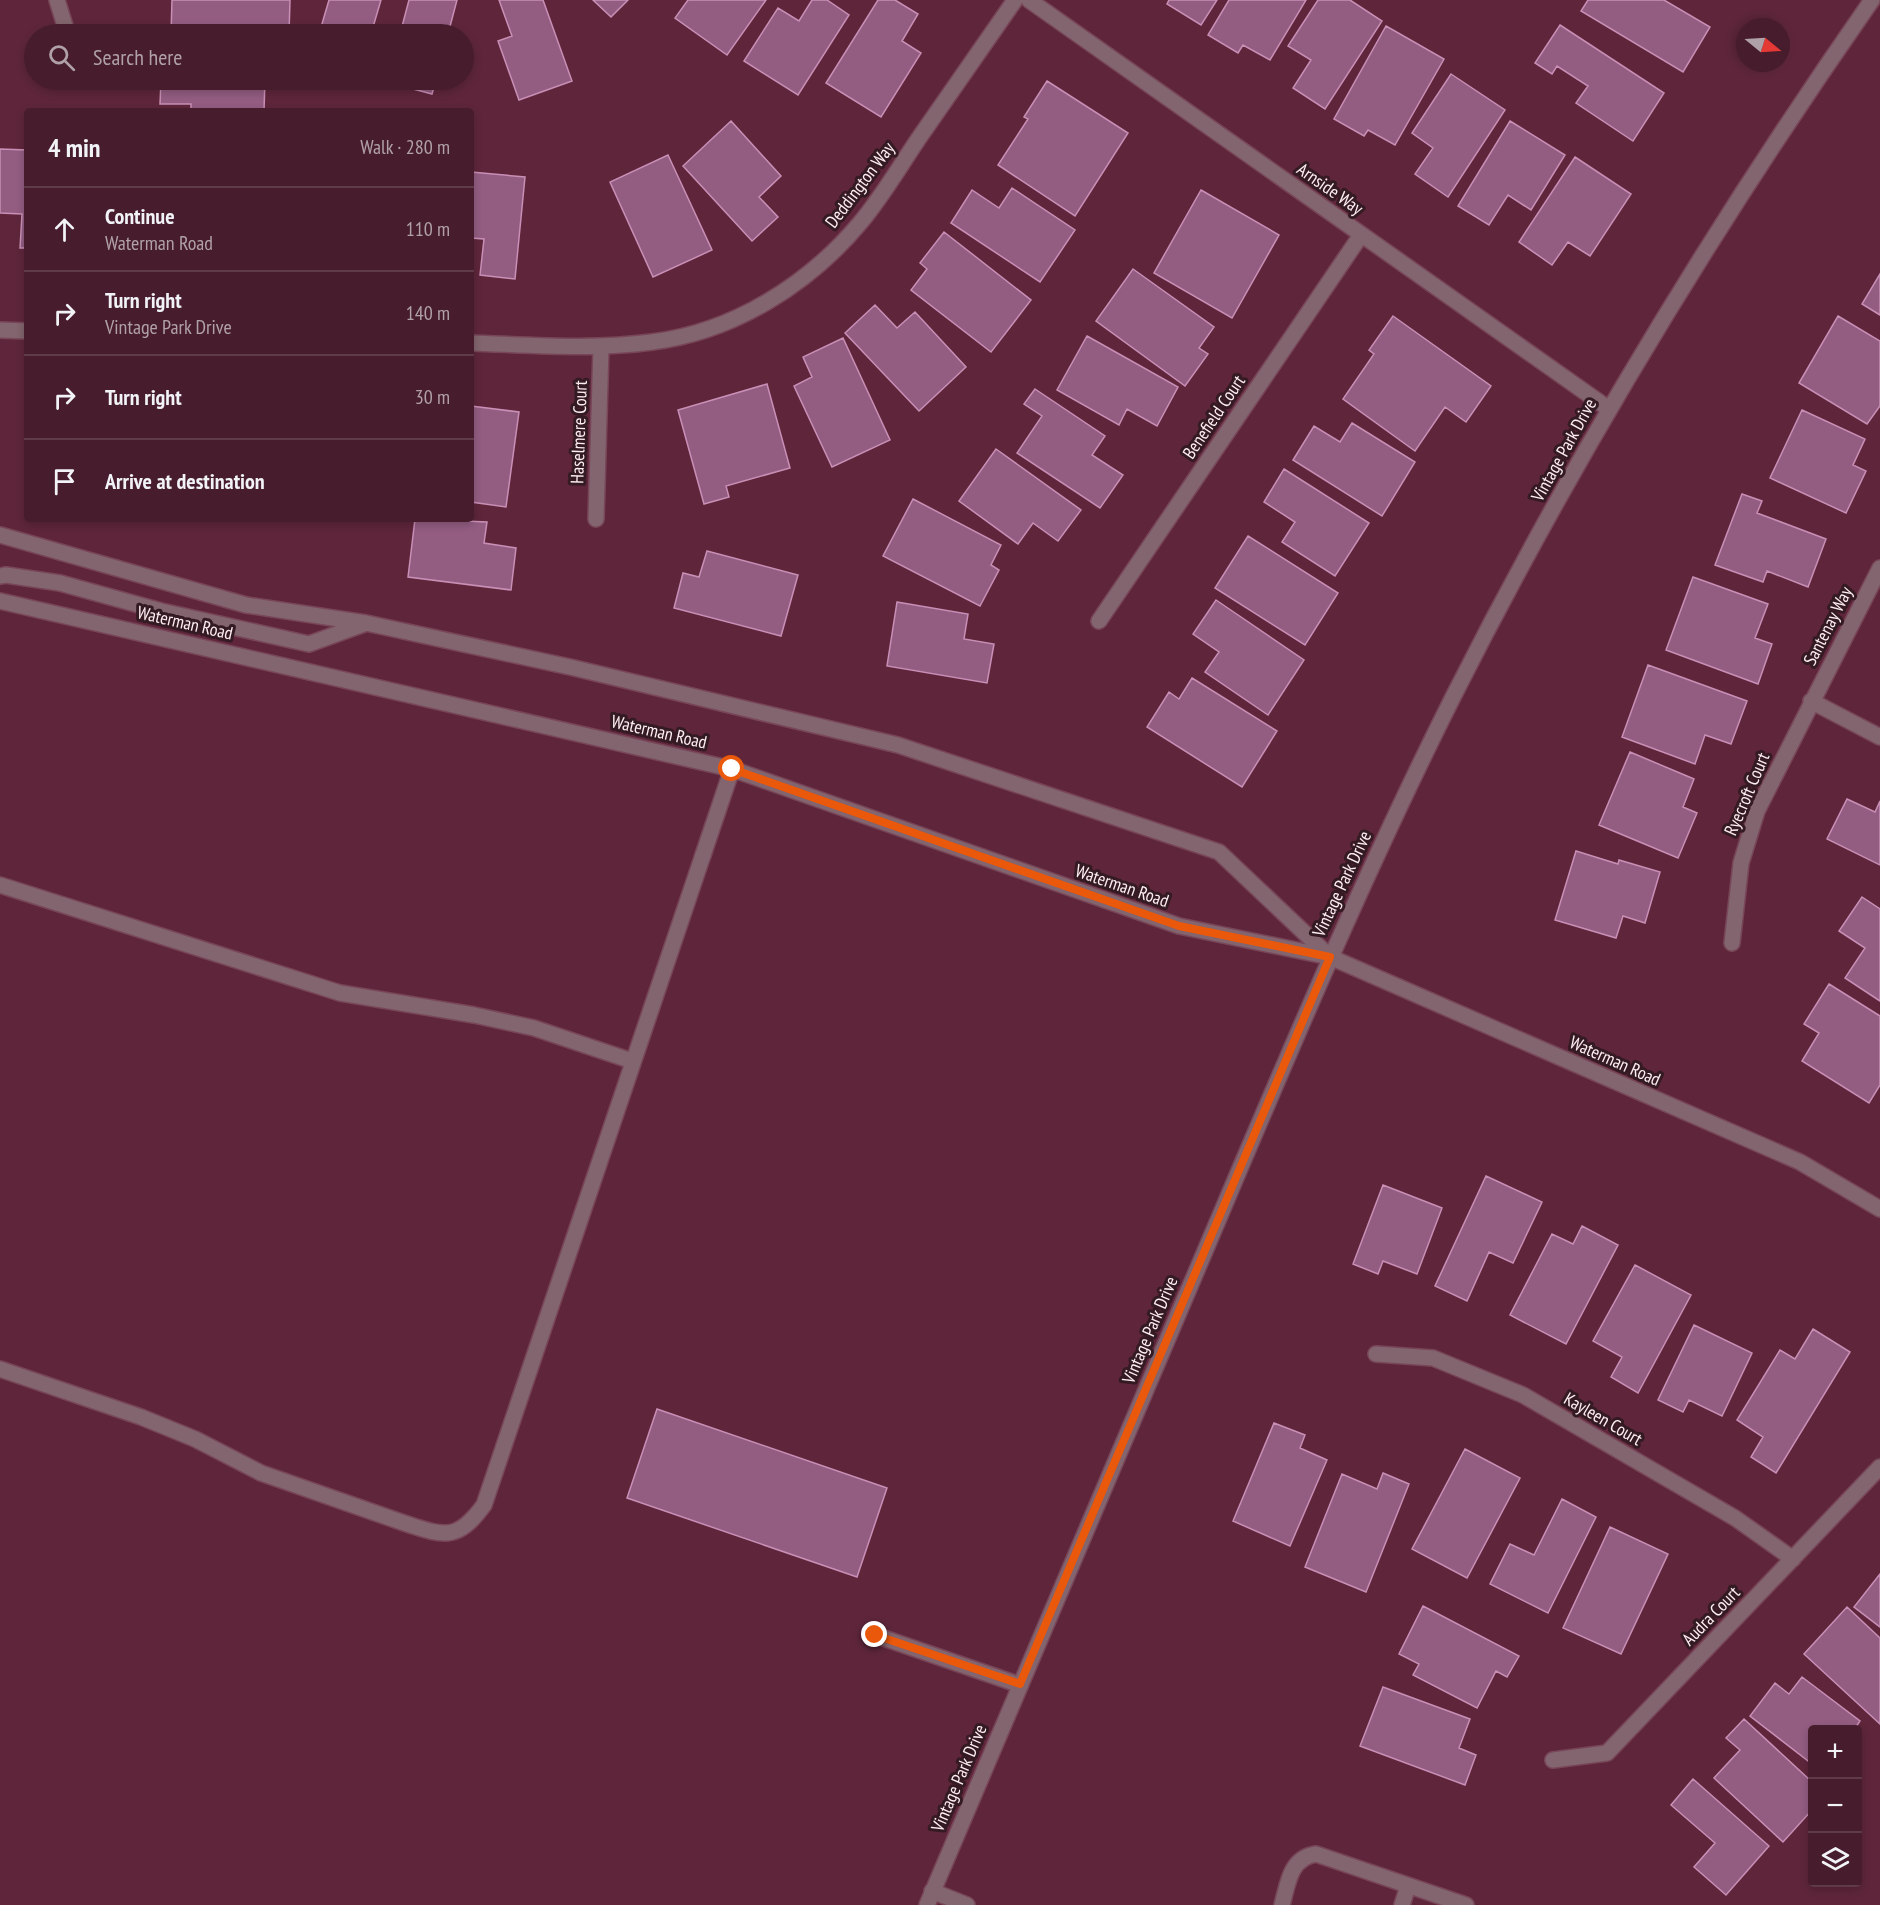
<!DOCTYPE html>
<meta charset="utf-8">
<style>
body{margin:0;font-family:"PT Sans Narrow",sans-serif;background:#512938;color:#f1f3f6}
.controls{position:absolute;right:18px;bottom:18px;display:grid;overflow:hidden;border-radius:6px;box-shadow:0 3px 9px #0003}
.controls button{width:54px;height:54px;display:grid;place-items:center;padding:0;border:0;border-bottom:2px solid #5f3a48;background:#471c2c;color:#f1f3f6;font:30px sans-serif}
.compass{position:absolute;left:1736px;top:18px;width:54px;height:54px;border-radius:50%;background:#471c2c;box-shadow:0 3px 9px #0003;rotate:108deg}
.stop{position:absolute;width:18px;height:18px;margin:-14px;border:4px solid #ea580c;border-radius:50%;background:#fff}
.stop.end{background:#ea580c;border-color:#fff;box-shadow:0 2px 6px #0008}
.list{margin:0;padding:0;list-style:none}
h2{display:flex;justify-content:space-between;align-items:center;height:78px;margin:0;padding:0 24px;font-size:26px}
h2 small{font-size:20px;font-weight:400;color:#b0a1a9}
.list li{display:grid;grid-template-columns:39px 1fr auto;gap:18px;align-items:center;box-sizing:border-box;height:84px;padding:0 24px;border-top:2px solid #5f3a48}
.list b{display:block;font-size:22px;white-space:nowrap}
.list p{margin:0;font-size:20px;white-space:nowrap;color:#b0a1a9}
.list em{font-size:20px;font-style:normal;color:#b0a1a9}
.icon{flex:none;width:33px;height:33px;fill:none;stroke:currentColor;stroke-width:2;stroke-linecap:round;stroke-linejoin:round}
.map{position:relative;flex:none;width:1880px;height:1905px;overflow:hidden}
.search{position:absolute;background:#471c2c;box-shadow:0 3px 9px #0003;left:24px;top:24px;width:450px;height:66px;display:flex;align-items:center;gap:15px;box-sizing:border-box;padding:0 21px;border-radius:33px;color:#b0a1a9;font-size:22px}
.panel{position:absolute;background:#471c2c;box-shadow:0 3px 9px #0003;left:24px;top:108px;width:450px;height:414px;border-radius:6px}
.map>svg:first-child{display:block}
.building{fill:#935d82;stroke:#c98fb6;stroke-width:1.5}
.lines{fill:none;stroke-linecap:round;stroke-linejoin:round}
.service-casing{stroke:#784658;stroke-width:18}
.minor-casing{stroke:#784658;stroke-width:18}
.tertiary-casing{stroke:#784658;stroke-width:18}
.service{stroke:#82656e;stroke-width:15}
.minor{stroke:#82656e;stroke-width:15}
.tertiary{stroke:#82656e;stroke-width:15}
.route{stroke:#ea580c;stroke-width:8}
.labels{text-anchor:middle;stroke-width:6;stroke-linejoin:round;paint-order:stroke}
.street-label{font-size:18px;fill:#fdeef2;stroke:#341a22}
</style>
<div class="map">
<svg width="1880" height="1905" viewBox="0 0 1880 1905">
<rect width="100%" height="100%" fill="#5f263b"/>
<path class="building" d="M 172,0 L 290,0 L 289,34 L 171,34 Z
M 329,0 L 381,0 L 371,34 L 319,34 Z
M 409,0 L 457,0 L 448,34 L 400,34 Z
M 499,0 L 543,0 L 572,81 L 519,100 L 498,41 L 512,36 Z
M 593,0 L 628,0 L 611,17 Z
M 688,0 L 766,0 L 727,55 L 675,18 Z
M 812,0 L 827,0 L 849,15 L 798,95 L 744,61 L 778,8 L 799,21 Z
M 878,0 L 895,0 L 918,14 L 902,41 L 921,53 L 881,117 L 826,83 Z
M 1169,0 L 1217,0 L 1201,25 L 1167,4 Z
M 1229,0 L 1306,0 L 1270,60 L 1243,45 L 1238,53 L 1208,35 Z
M 1318,0 L 1350,0 L 1382,21 L 1325,109 L 1293,88 L 1311,60 L 1288,46 Z
M 1588,0 L 1664,0 L 1710,27 L 1683,72 L 1581,11 Z
M 1560,25 L 1664,93 L 1633,141 L 1576,103 L 1588,86 L 1557,66 L 1552,74 L 1535,63 Z
M 1386,26 L 1444,59 L 1395,145 L 1368,130 L 1364,136 L 1334,119 Z
M 1451,74 L 1505,110 L 1448,197 L 1415,174 L 1433,148 L 1412,133 Z
M 161,80 L 265,80 L 264,111 L 191,111 L 191,104 L 160,104 Z
M 388,80 L 436,80 L 432,94 L 387,82 Z
M 1047,81 L 1128,133 L 1075,216 L 998,165 L 1028,119 L 1024,117 Z
M 731,121 L 781,176 L 759,197 L 778,217 L 752,241 L 683,166 Z
M 1510,121 L 1565,155 L 1531,210 L 1508,195 L 1489,225 L 1458,206 Z
M 0,149 L 27,150 L 27,248 L 20,248 L 22,214 L 0,213 Z
M 668,155 L 712,250 L 653,277 L 610,182 Z
M 1575,157 L 1631,194 L 1590,256 L 1568,242 L 1552,265 L 1519,242 Z
M 471,172 L 525,177 L 515,279 L 480,275 L 484,239 L 471,238 Z
M 1012,188 L 1075,230 L 1040,282 L 951,223 L 972,190 L 999,208 Z
M 1201,190 L 1279,235 L 1232,318 L 1154,273 Z
M 944,232 L 1031,300 L 991,352 L 911,290 L 927,269 L 920,263 Z
M 1133,269 L 1214,327 L 1199,348 L 1208,354 L 1185,386 L 1096,321 Z
M 1880,274 L 1880,315 L 1862,304 Z
M 875,305 L 897,328 L 915,312 L 966,367 L 919,411 L 845,333 Z
M 1393,316 L 1491,386 L 1466,422 L 1445,407 L 1415,451 L 1343,399 L 1374,354 L 1369,350 Z
M 1838,316 L 1880,341 L 1880,406 L 1867,424 L 1799,383 Z
M 1087,336 L 1178,387 L 1157,426 L 1127,409 L 1119,425 L 1057,390 Z
M 843,338 L 890,440 L 832,467 L 794,386 L 812,377 L 803,357 Z
M 767,384 L 790,468 L 726,486 L 729,497 L 704,504 L 678,410 Z
M 1035,389 L 1105,436 L 1092,455 L 1123,475 L 1100,508 L 1017,453 L 1042,416 L 1024,404 Z
M 471,406 L 519,412 L 506,507 L 471,502 Z
M 1802,410 L 1865,439 L 1853,465 L 1866,471 L 1846,513 L 1770,478 Z
M 1352,423 L 1415,462 L 1382,516 L 1293,460 L 1314,426 L 1340,442 Z
M 996,449 L 1081,510 L 1058,541 L 1033,523 L 1018,544 L 959,501 Z
M 1284,469 L 1369,523 L 1335,576 L 1282,542 L 1295,522 L 1264,502 Z
M 1742,494 L 1762,501 L 1757,513 L 1826,539 L 1808,587 L 1767,571 L 1763,582 L 1715,565 Z
M 913,499 L 1001,545 L 991,565 L 999,570 L 980,606 L 883,556 Z
M 415,519 L 487,522 L 484,543 L 516,548 L 511,590 L 408,577 Z
M 1248,536 L 1338,593 L 1305,645 L 1215,588 Z
M 707,551 L 798,575 L 781,636 L 674,608 L 683,573 L 699,577 Z
M 1693,577 L 1768,604 L 1755,638 L 1772,644 L 1758,684 L 1666,650 Z
M 1216,600 L 1304,660 L 1268,715 L 1205,672 L 1219,652 L 1193,634 Z
M 897,602 L 968,614 L 964,639 L 994,644 L 987,683 L 887,666 Z
M 1648,665 L 1747,701 L 1731,744 L 1705,735 L 1695,764 L 1622,737 Z
M 1192,678 L 1277,731 L 1242,787 L 1147,727 L 1169,692 L 1179,699 Z
M 1630,752 L 1694,779 L 1683,807 L 1697,813 L 1678,858 L 1599,825 Z
M 1847,799 L 1875,812 L 1880,801 L 1880,865 L 1827,839 Z
M 1576,851 L 1618,864 L 1619,860 L 1660,872 L 1645,923 L 1623,916 L 1616,938 L 1555,920 Z
M 1862,897 L 1880,909 L 1880,1001 L 1845,978 L 1865,948 L 1839,931 Z
M 1829,984 L 1880,1016 L 1880,1085 L 1869,1103 L 1802,1061 L 1819,1033 L 1804,1024 Z
M 1486,1176 L 1542,1202 L 1513,1263 L 1489,1252 L 1467,1301 L 1435,1286 Z
M 1383,1185 L 1442,1208 L 1417,1274 L 1383,1261 L 1378,1274 L 1353,1264 Z
M 1582,1226 L 1618,1245 L 1566,1344 L 1510,1315 L 1552,1234 L 1573,1244 Z
M 1635,1265 L 1691,1295 L 1638,1393 L 1611,1377 L 1622,1357 L 1593,1341 Z
M 1694,1325 L 1752,1353 L 1722,1416 L 1689,1400 L 1683,1412 L 1658,1400 Z
M 1813,1329 L 1850,1352 L 1776,1473 L 1751,1457 L 1763,1437 L 1737,1420 L 1780,1350 L 1795,1359 Z
M 657,1409 L 887,1488 L 857,1577 L 627,1498 Z
M 1274,1423 L 1305,1435 L 1300,1448 L 1327,1460 L 1290,1546 L 1233,1521 Z
M 1465,1449 L 1520,1478 L 1467,1578 L 1412,1549 Z
M 1383,1473 L 1409,1484 L 1366,1592 L 1305,1567 L 1342,1474 L 1377,1489 Z
M 1562,1499 L 1596,1517 L 1548,1613 L 1490,1584 L 1510,1544 L 1534,1555 Z
M 1610,1527 L 1668,1554 L 1621,1654 L 1563,1628 Z
M 1880,1574 L 1880,1627 L 1854,1607 Z
M 1423,1606 L 1519,1656 L 1507,1677 L 1496,1671 L 1477,1708 L 1413,1675 L 1419,1664 L 1399,1654 Z
M 1847,1607 L 1880,1638 L 1880,1724 L 1804,1654 Z
M 1802,1677 L 1860,1721 L 1854,1730 L 1812,1730 L 1812,1764 L 1750,1716 L 1775,1683 L 1789,1694 Z
M 1383,1687 L 1470,1719 L 1459,1748 L 1476,1755 L 1465,1785 L 1360,1746 Z
M 1744,1719 L 1812,1782 L 1812,1810 L 1783,1842 L 1714,1778 L 1740,1750 L 1726,1738 Z
M 1693,1779 L 1769,1846 L 1726,1895 L 1694,1867 L 1715,1843 L 1671,1805 Z"/>
<g class="lines">
<defs>
<path id="service" d="M 703,855 L 732,769
M 875,1635 L 1020,1685
M 932,1891 L 967,1905
M 1282,1905 C 1288,1883 1290,1858 1316,1854 L 1466,1905
M 1402,1905 L 1408,1886"/>
<path id="minor" d="M 57,0 L 66,29
M 1029,0 L 1609,409
M 0,330 L 27,331
M 471,343 C 531,345 592,350 652,342 C 733,332 808,285 860,223 C 882,197 900,166 919,138 C 951,92 983,46 1015,0
M 596,519 L 601,347
M 1099,621 L 1361,235
M 1811,701 L 1880,737
M 0,885 L 340,993 L 474,1015 L 534,1028 L 632,1061
M 1732,943 L 1741,863 L 1757,811 L 1880,568
M 1376,1354 L 1433,1358 L 1523,1395 L 1735,1518 L 1793,1559
M 0,1369 L 141,1417 L 195,1439 L 261,1473 L 407,1524 C 446,1537 458,1540 484,1505 L 703,855
M 1553,1760 L 1607,1753 L 1880,1467"/>
<path id="tertiary" d="M 0,535 L 246,605 L 366,623 L 570,667 L 898,745 L 1219,852 L 1330,957
M 0,576 L 6,575 L 60,583 L 161,611 L 309,644 L 364,624
M 0,601 L 732,769 L 1179,926 L 1330,957 L 1800,1162 L 1880,1209
M 927,1905 C 1020,1685 1114,1465 1208,1244 C 1286,1060 1363,876 1453,697 C 1575,455 1717,222 1872,0"/>
</defs>
<use href="#service" class="service-casing"/>
<use href="#minor" class="minor-casing"/>
<use href="#tertiary" class="tertiary-casing"/>
<use href="#service" class="service"/>
<use href="#minor" class="minor"/>
<use href="#tertiary" class="tertiary"/>
</g>
<g class="lines">
<path class="route" d="M 732,769 L 1179,926 L 1330,957 L 1020,1684 L 875,1635"/>
</g>
<g class="labels">
<g class="street-label">
<text transform="translate(860 185) rotate(-53)" y="6">Deddington Way</text>
<text transform="translate(1330 189) rotate(35)" y="6">Arnside Way</text>
<text transform="translate(1214 417) rotate(-56)" y="6">Benefield Court</text>
<text transform="translate(579 432) rotate(-88)" y="6">Haselmere Court</text>
<text transform="translate(1564 450) rotate(-61)" y="6">Vintage Park Drive</text>
<text transform="translate(185 623) rotate(13)" y="6">Waterman Road</text>
<text transform="translate(1828 626) rotate(-63)" y="6">Santenay Way</text>
<text transform="translate(659 732) rotate(13)" y="6">Waterman Road</text>
<text transform="translate(1747 794) rotate(-67)" y="6">Ryecroft Court</text>
<text transform="translate(1342 884) rotate(-65)" y="6">Vintage Park Drive</text>
<text transform="translate(1122 886) rotate(19)" y="6">Waterman Road</text>
<text transform="translate(1615 1061) rotate(24)" y="6">Waterman Road</text>
<text transform="translate(1150 1330) rotate(-67)" y="6">Vintage Park Drive</text>
<text transform="translate(1603 1419) rotate(30)" y="6">Kayleen Court</text>
<text transform="translate(1711 1616) rotate(-46)" y="6">Audra Court</text>
<text transform="translate(959 1778) rotate(-67)" y="6">Vintage Park Drive</text>
</g>
</g>
</svg>
<div class="controls">
<button>+</button>
<button>−</button>
<button><svg class="icon" aria-label="layers" viewBox="0 0 24 24"><path d="M12 4l9 5-9 5-9-5zM3 14l9 5 9-5"/></svg></button>
</div>
<svg class="compass" viewBox="-18 -18 36 36"><path d="M0-13l5 13h-10z" fill="#e53935"/><path d="M0 13l5-13h-10z" fill="#b0a1a9"/></svg>
<div class="stop" style="left:732px;top:769px"></div>
<div class="stop end" style="left:875px;top:1635px"></div>
<div class="search"><svg class="icon" aria-label="search" viewBox="0 0 24 24"><circle cx="10" cy="10" r="6"/><path d="M15 15l6 6"/></svg>Search here</div>
<section class="panel">
<h2>4 min<small>Walk · 280 m</small></h2>
<ul class="list">
<li><svg class="icon" aria-label="ahead" viewBox="0 0 24 24"><path d="M12 20V5M6 11l6-6 6 6"/></svg><div><b>Continue</b><p>Waterman Road</p></div><em>110 m</em></li>
<li><svg class="icon" aria-label="right" viewBox="0 0 24 24"><path d="M7 20v-9h11M14 6l5 5-5 5"/></svg><div><b>Turn right</b><p>Vintage Park Drive</p></div><em>140 m</em></li>
<li><svg class="icon" aria-label="right" viewBox="0 0 24 24"><path d="M7 20v-9h11M14 6l5 5-5 5"/></svg><div><b>Turn right</b></div><em>30 m</em></li>
<li><svg class="icon" aria-label="arrive" viewBox="0 0 24 24"><path d="M6 21V4h12l-3 4 3 4H6"/></svg><div><b>Arrive at destination</b></div></li>
</ul>
</section>
</div>
